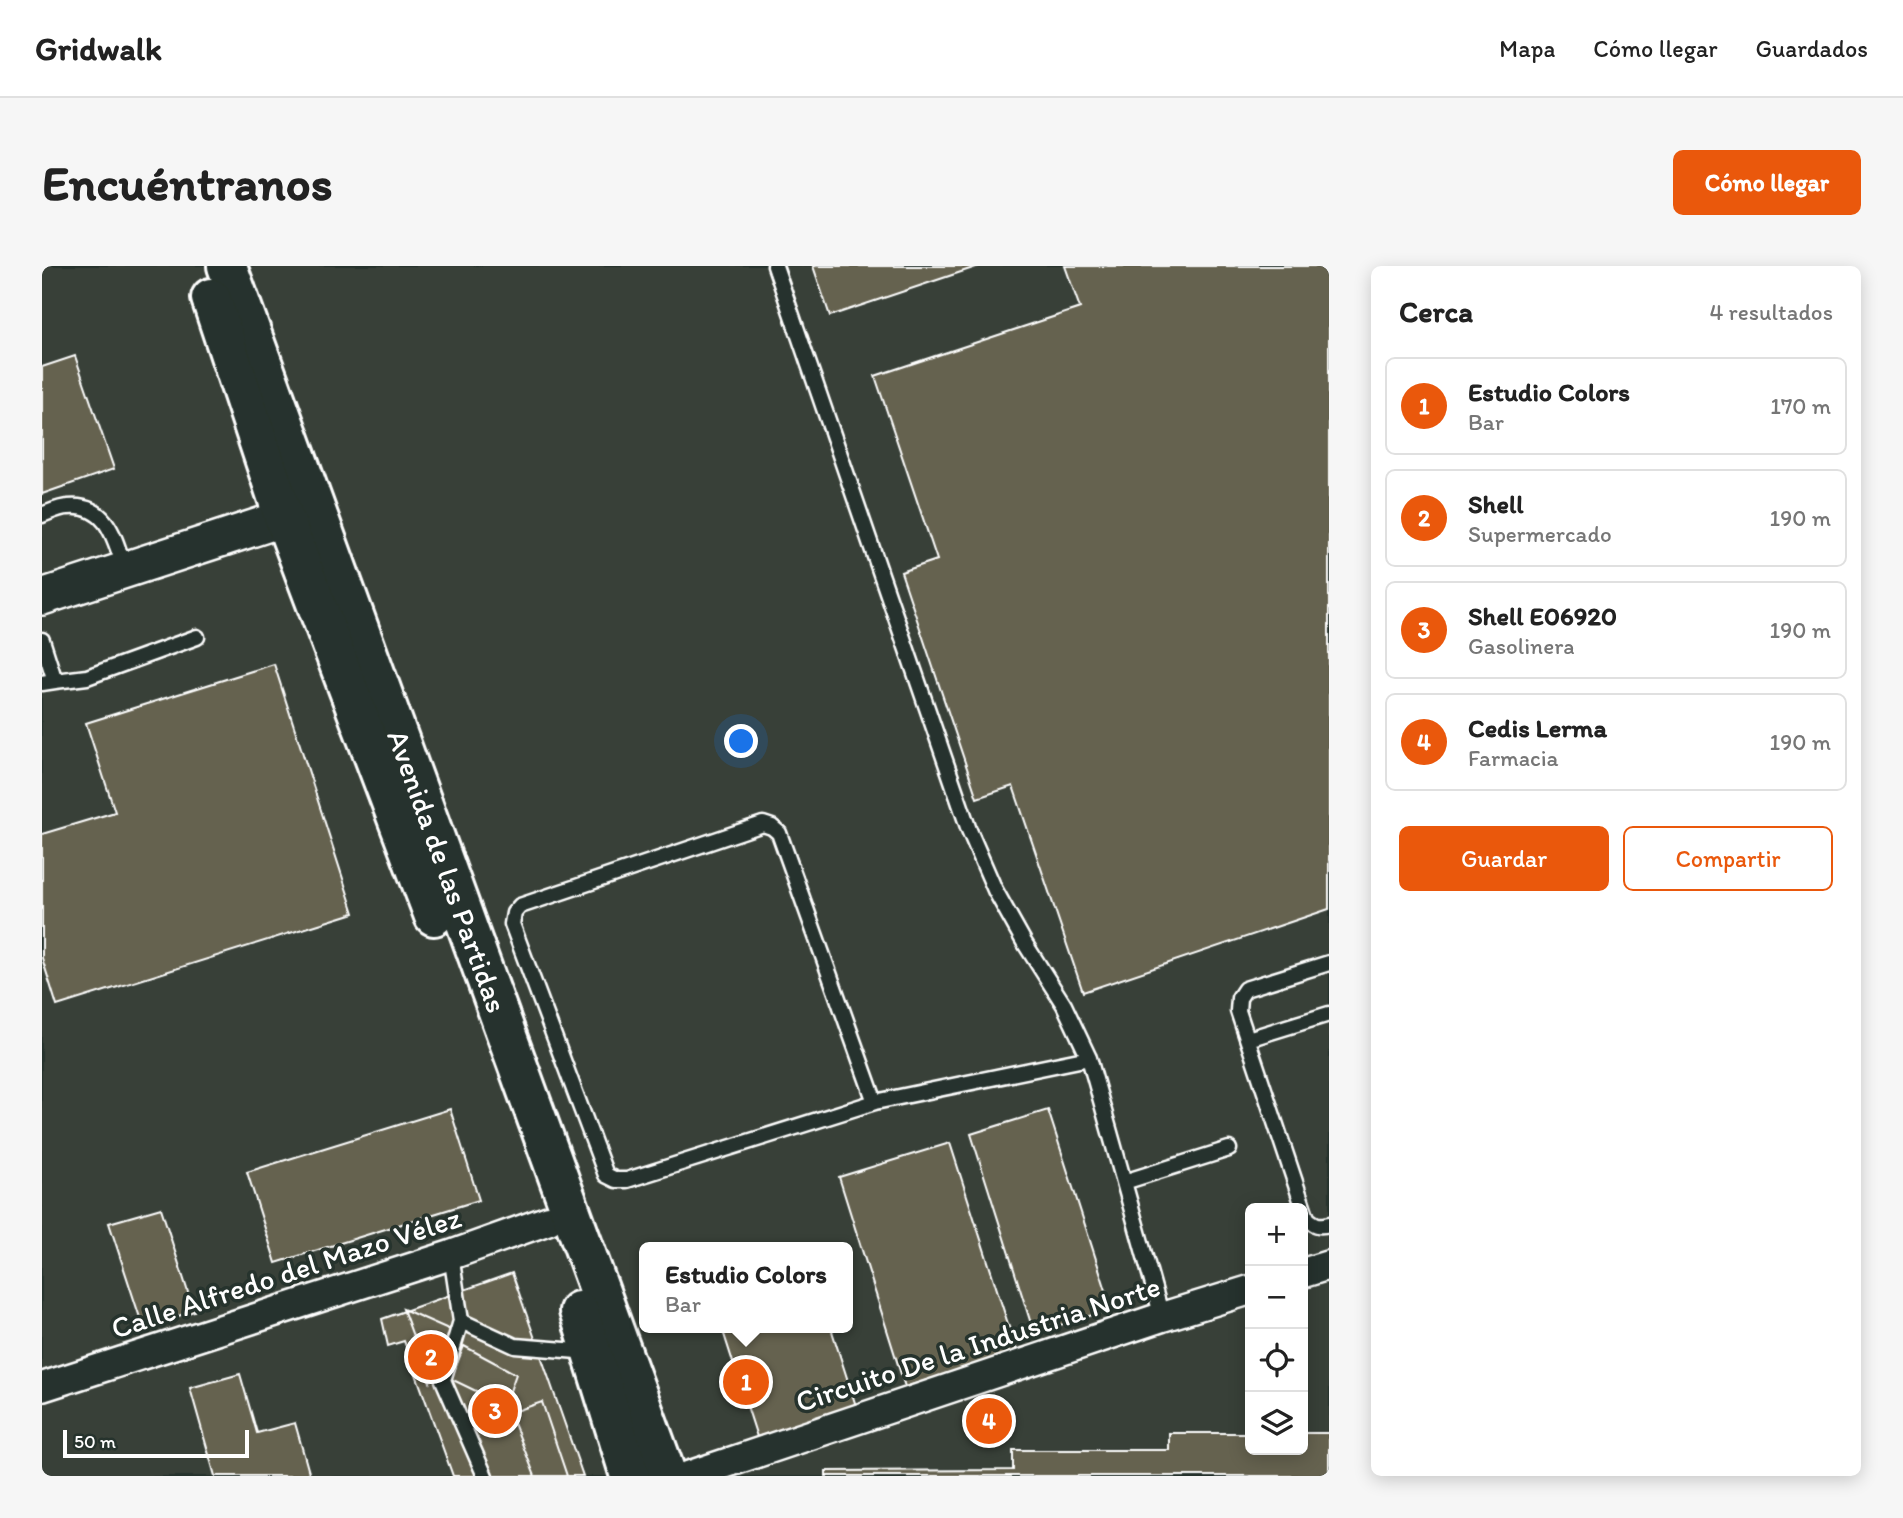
<!DOCTYPE html>
<html lang="es">
<meta charset="utf-8">
<style>
body{margin:0;font-family:Itim,sans-serif;background:#f6f6f6;color:#222}
.controls{position:absolute;right:21px;bottom:21px;display:grid;overflow:hidden;border-radius:10px;box-shadow:0 4px 18px #0003}
.controls button{width:63px;height:63px;display:grid;place-items:center;padding:0;border:0;border-bottom:2px solid #e0e0e0;background:#fff;color:#222;font:35px sans-serif}
.scale{position:absolute;left:21px;bottom:18px;width:186px;box-sizing:border-box;padding-left:7px;border:4px solid #fff;border-top:0;font-size:19px;line-height:24px;white-space:nowrap;color:#fff;-webkit-text-stroke:5px #26332d;paint-order:stroke}
.you{position:absolute;left:700px;top:476px;width:24px;height:24px;margin:-18px;border:5px solid #fff;border-radius:50%;background:#1a73e8;box-shadow:0 0 0 10px #1a73e833}
.badge{display:grid;place-items:center;width:46px;height:46px;border-radius:50%;background:#ea580c;color:#fff;font-size:23px;font-weight:700}
.pin{position:absolute;translate:-50% -50%;border:4px solid #fff;box-shadow:0 2px 7px #0006}
.popup{position:absolute;left:597px;top:976px;width:214px;height:91px;box-sizing:border-box;display:grid;place-content:center;border-radius:10px;background:#fff;filter:drop-shadow(0 2px 5px #0005);font-size:23px;white-space:nowrap;color:#767676}
.popup b{font-size:26px;color:#222}
.popup::after{content:'';position:absolute;left:50%;top:100%;margin-left:-14px;border:14px solid transparent;border-top-color:#fff}
.list{margin:0;padding:0;list-style:none}
h2{display:flex;justify-content:space-between;align-items:center;height:91px;margin:0;padding:0 28px;font-size:30px}
h2 small{font-size:23px;font-weight:400;color:#767676}
.list li{display:grid;grid-template-columns:46px 1fr auto;gap:21px;align-items:center;box-sizing:border-box;height:98px;margin:0 14px 14px;padding:0 14px;border:2px solid #e0e0e0;border-radius:10px}
.list b{display:block;font-size:26px;white-space:nowrap}
.list p{margin:0;font-size:23px;white-space:nowrap;color:#767676}
.list em{font-size:23px;font-style:normal;color:#767676}
.actions{display:flex;gap:14px;padding:21px 28px}
.actions a{flex:1;padding:16px 0;border:2px solid #ea580c;border-radius:10px;text-align:center;font-size:24px;color:#ea580c}
.actions .main{background:#ea580c;color:#fff}
.icon{flex:none;width:38px;height:38px;fill:none;stroke:currentColor;stroke-width:2;stroke-linecap:round;stroke-linejoin:round}
.map{position:relative;flex:none;width:1287px;height:1210px;overflow:hidden;border-radius:10px}
header{display:flex;align-items:center;gap:42px;box-sizing:border-box;height:98px;padding:0 35px;background:#fff;border-bottom:2px solid #e0e0e0}
header strong{font-size:33px}
nav{display:flex;gap:38px;margin-inline-start:auto;font-size:24px}
.intro{display:flex;align-items:center;justify-content:space-between;box-sizing:border-box;height:168px;padding:0 42px}
h1{margin:0;font-size:49px}
.button{padding:18px 32px;border-radius:10px;background:#ea580c;color:#fff;font-size:24px;font-weight:700}
main{display:flex;gap:42px;padding:0 42px}
aside{flex:1;background:#fff;border-radius:10px;box-shadow:0 4px 18px #0003}
.map>svg:first-child{display:block}
.built{fill:#394137;fill-rule:evenodd}
.building{fill:#65624f;stroke:#fff;stroke-width:2}
.lines{fill:none;stroke-linecap:round;stroke-linejoin:round}
.service-casing{stroke:#fff;stroke-width:19}
.minor-casing{stroke:#fff;stroke-width:33}
.tertiary-casing{stroke:#fff;stroke-width:40}
.secondary-casing{stroke:#fff;stroke-width:44}
.service{stroke:#26332d;stroke-width:14}
.minor{stroke:#26332d;stroke-width:28}
.tertiary{stroke:#26332d;stroke-width:35}
.secondary{stroke:#26332d;stroke-width:38}
.labels{text-anchor:middle;stroke-width:7;stroke-linejoin:round;paint-order:stroke}
.street-label{font-size:30px;fill:#fff;stroke:#26332d}
</style>
<header>
<strong>Gridwalk</strong>
<nav><a>Mapa</a><a>Cómo llegar</a><a>Guardados</a></nav>
</header>
<div class="intro"><h1>Encuéntranos</h1><a class="button">Cómo llegar</a></div>
<main>
<div class="map">
<svg width="1287" height="1210" viewBox="0 0 1287 1210">
<rect width="100%" height="100%" fill="#26332d"/>
<filter id="ink" filterUnits="userSpaceOnUse"><feTurbulence type="fractalNoise" baseFrequency=".0143" numOctaves="2"/><feDisplacementMap in="SourceGraphic" scale="14" xChannelSelector="R" yChannelSelector="G"/><feConvolveMatrix kernelMatrix="1 2 1 2 8 2 1 2 1" color-interpolation-filters="sRGB"/></filter>
<g filter="url(#ink)">
<path class="built" d="M 0,0 L 1287,0 L 1287,1210 L 0,1210 ZM 1208,942 L 1261,942 L 1261,1184 L 1208,1184 ZM 602,981 L 806,981 L 806,1062 L 602,1062 Z"/>
<path class="building" d="M 771,0 L 937,0 L 788,50 Z
M 1023,0 L 1287,0 L 1287,643 L 1041,726 L 971,520 L 935,532 L 859,306 L 895,294 L 833,110 L 1038,42 Z
M 33,90 L 72,203 L 0,228 L 0,101 Z
M 232,398 L 312,647 L 15,740 L 0,692 L 0,568 L 73,546 L 44,457 Z
M 408,843 L 437,934 L 234,997 L 205,906 Z
M 1006,844 L 1070,1043 L 992,1067 L 929,868 Z
M 908,877 L 975,1086 L 863,1121 L 797,911 Z
M 119,942 L 152,1045 L 101,1061 L 67,957 Z
M 470,1007 L 541,1210 L 411,1210 L 362,1075 L 346,1080 L 340,1053 Z
M 361,1043 L 411,1065 L 388,1116 Z
M 680,1062 L 789,1062 L 814,1140 L 715,1171 Z
M 422,1080 L 474,1108 L 463,1139 L 409,1113 Z
M 198,1108 L 215,1167 L 253,1157 L 268,1210 L 173,1210 L 148,1122 Z
M 500,1136 L 525,1210 L 493,1210 L 468,1147 Z
M 1127,1167 L 1208,1167 L 1208,1184 L 1261,1184 L 1261,1167 L 1287,1167 L 1287,1210 L 784,1210 L 784,1205 L 971,1204 L 971,1184 L 1127,1184 Z"/>
<g class="lines">
<defs>
<path id="service" d="M 733,0 L 927,564 L 953,624 L 982,676 L 1022,739 L 1047,792 L 1120,1051
M 0,249 C 8,246 18,241 26,241 C 66,237 73,274 83,304
M 0,374 L 13,415 L 0,417
M 13,415 L 45,411 L 155,371
M 1287,697 L 1203,723 L 1197,732 L 1196,745 L 1265,952 C 1272,959 1277,961 1287,958
M 1206,773 L 1287,748
M 833,836 L 737,567 L 730,561 L 721,558 L 478,640 L 472,647 L 470,658 L 564,909 L 574,914 L 585,914 L 833,836 L 1047,792
M 1082,916 L 1187,883
M 409,989 L 419,1055 L 401,1114 L 443,1210
M 419,1055 L 473,1080 L 548,1086"/>
<path id="minor" d="M 1261,1007 L 1287,999
M 0,1121 L 409,989 L 507,954
M 646,1210 L 1120,1051 L 1208,1024"/>
<path id="tertiary" d="M 0,331 L 270,243"/>
<g id="secondary">
<path id="s1" d="M 185,0 L 625,1210"/>
<path d="M 169,32 L 242,252 L 392,650"/>
<path d="M 537,1045 L 588,1210"/>
</g>
</defs>
<use href="#service" class="service-casing"/>
<use href="#minor" class="minor-casing"/>
<use href="#tertiary" class="tertiary-casing"/>
<use href="#secondary" class="secondary-casing"/>
<use href="#service" class="service"/>
<use href="#minor" class="minor"/>
<use href="#tertiary" class="tertiary"/>
<use href="#secondary" class="secondary"/>
</g>
</g>
<g class="labels">
<g class="street-label">
<text dy="10" stroke="none"><textPath href="#s1" startOffset="644">Avenida de las Partidas</textPath></text>
<text transform="translate(244 1007) rotate(-18)" y="10">Calle Alfredo del Mazo Vélez</text>
<text transform="translate(936 1078) rotate(-18)" y="10">Circuito De la Industria Norte</text>
</g>
</g>
</svg>
<div class="controls">
<button>+</button>
<button>−</button>
<button><svg class="icon" aria-label="locate" viewBox="0 0 24 24"><circle cx="12" cy="12" r="6"/><path d="M12 2v4M12 18v4M2 12h4M18 12h4"/></svg></button>
<button><svg class="icon" aria-label="layers" viewBox="0 0 24 24"><path d="M12 4l9 5-9 5-9-5zM3 14l9 5 9-5"/></svg></button>
</div>
<div class="scale">50 m</div>
<div class="you"></div>
<div class="pin badge" style="left:704px;top:1116px">1</div>
<div class="popup"><b>Estudio Colors</b>Bar</div>
<div class="pin badge" style="left:389px;top:1091px">2</div>
<div class="pin badge" style="left:453px;top:1145px">3</div>
<div class="pin badge" style="left:947px;top:1155px">4</div>
</div>
<aside>
<h2>Cerca<small>4 resultados</small></h2>
<ul class="list">
<li><span class="badge">1</span><div><b>Estudio Colors</b><p>Bar</p></div><em>170 m</em></li>
<li><span class="badge">2</span><div><b>Shell</b><p>Supermercado</p></div><em>190 m</em></li>
<li><span class="badge">3</span><div><b>Shell E06920</b><p>Gasolinera</p></div><em>190 m</em></li>
<li><span class="badge">4</span><div><b>Cedis Lerma</b><p>Farmacia</p></div><em>190 m</em></li>
</ul>
<div class="actions"><a class="main">Guardar</a><a>Compartir</a></div>
</aside>
</main>
